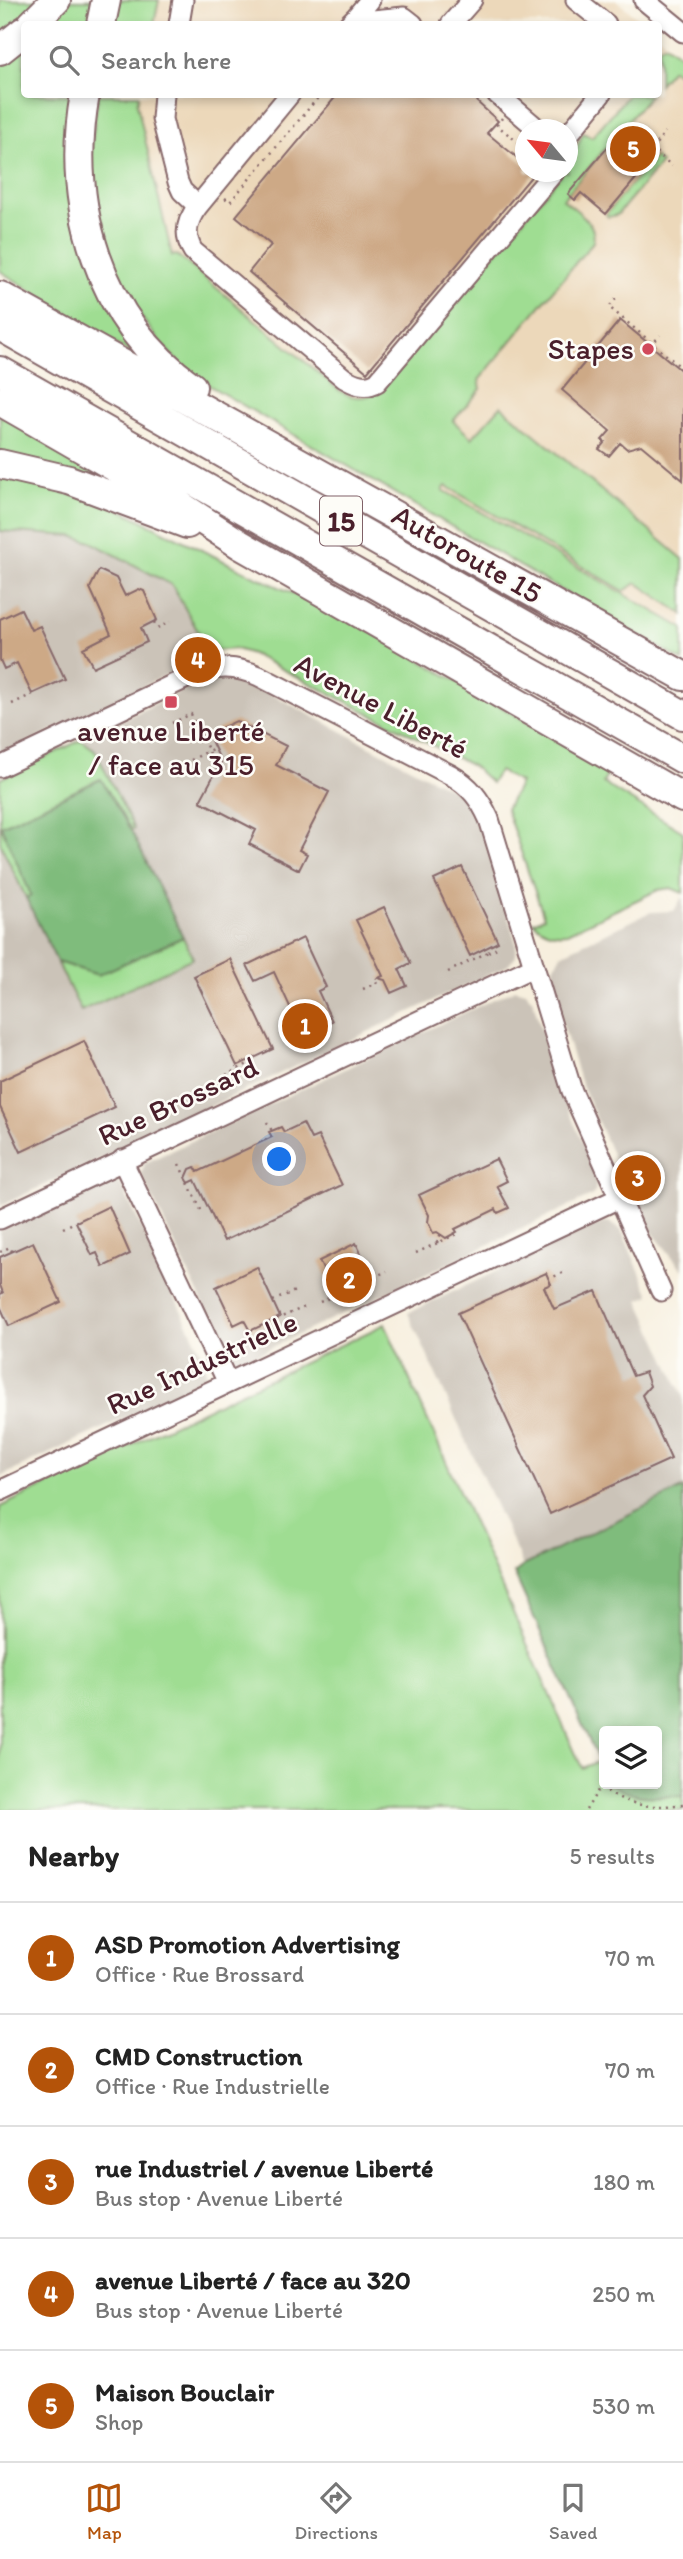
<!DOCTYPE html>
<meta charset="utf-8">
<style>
body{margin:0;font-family:Itim,sans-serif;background:#f6f6f6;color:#222}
.controls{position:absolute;right:21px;bottom:21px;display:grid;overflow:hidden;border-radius:7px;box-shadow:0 4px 10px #0003}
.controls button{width:63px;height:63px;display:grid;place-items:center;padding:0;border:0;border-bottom:2px solid #e0e0e0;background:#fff;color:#222;font:35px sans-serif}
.compass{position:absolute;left:515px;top:119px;width:63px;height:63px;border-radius:50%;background:#fff;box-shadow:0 4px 10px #0003;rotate:299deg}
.you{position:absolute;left:280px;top:1160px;width:24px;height:24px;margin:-18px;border:5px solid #fff;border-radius:50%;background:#1a73e8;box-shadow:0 0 0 10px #1a73e833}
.badge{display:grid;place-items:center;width:46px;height:46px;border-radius:50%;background:#b45309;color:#fff;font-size:23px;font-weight:700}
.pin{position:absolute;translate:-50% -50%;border:4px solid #fff;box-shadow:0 2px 7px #0006}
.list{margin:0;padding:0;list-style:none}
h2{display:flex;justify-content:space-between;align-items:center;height:91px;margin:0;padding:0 28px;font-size:30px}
h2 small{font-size:23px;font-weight:400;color:#767676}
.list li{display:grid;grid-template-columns:46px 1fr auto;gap:21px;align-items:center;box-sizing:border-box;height:112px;padding:0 28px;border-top:2px solid #e0e0e0}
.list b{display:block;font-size:26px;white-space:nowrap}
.list p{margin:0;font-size:23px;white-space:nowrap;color:#767676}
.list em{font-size:23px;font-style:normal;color:#767676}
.icon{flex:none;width:38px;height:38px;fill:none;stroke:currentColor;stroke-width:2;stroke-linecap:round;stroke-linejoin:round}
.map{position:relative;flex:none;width:683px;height:1810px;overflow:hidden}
.search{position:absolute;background:#fff;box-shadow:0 4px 10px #0003;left:21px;right:21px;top:21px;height:77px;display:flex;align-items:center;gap:18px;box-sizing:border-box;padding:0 24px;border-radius:7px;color:#767676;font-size:26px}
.sheet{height:651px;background:#fff}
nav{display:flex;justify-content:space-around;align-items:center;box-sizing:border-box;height:98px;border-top:2px solid #e0e0e0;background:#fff;font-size:19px;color:#767676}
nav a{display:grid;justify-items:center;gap:4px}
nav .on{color:#b45309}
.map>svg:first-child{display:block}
.built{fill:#ecd8ba;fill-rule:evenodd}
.industrial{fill:#cbc3b8}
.green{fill:#9fdd92;stroke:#747e5e;stroke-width:2}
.forest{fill:#7fbc7c;stroke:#646e54;stroke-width:2}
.building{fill:#cda986}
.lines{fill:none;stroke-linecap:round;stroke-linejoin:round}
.minor-casing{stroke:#87686a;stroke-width:23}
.highway-casing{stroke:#87686a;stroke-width:32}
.path{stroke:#87686a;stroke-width:2.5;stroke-dasharray:2 5;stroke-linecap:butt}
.minor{stroke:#fff;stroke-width:19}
.highway{stroke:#fff;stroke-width:28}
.poi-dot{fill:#d1495b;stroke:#fdfcf7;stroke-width:2.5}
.labels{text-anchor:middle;stroke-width:5;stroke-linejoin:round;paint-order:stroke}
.shield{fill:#fdfcf7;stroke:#806168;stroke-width:2}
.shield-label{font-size:28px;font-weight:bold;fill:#4a1f2b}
.poi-label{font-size:30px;fill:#4a1f2b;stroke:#fdfcf7;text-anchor:end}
.street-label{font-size:30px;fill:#4a1f2b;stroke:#fdfcf7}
</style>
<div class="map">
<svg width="683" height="1810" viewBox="0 0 683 1810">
<rect width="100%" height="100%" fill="#fdfcf7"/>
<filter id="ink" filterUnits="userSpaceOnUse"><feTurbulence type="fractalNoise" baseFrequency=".0143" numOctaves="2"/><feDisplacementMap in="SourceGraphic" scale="14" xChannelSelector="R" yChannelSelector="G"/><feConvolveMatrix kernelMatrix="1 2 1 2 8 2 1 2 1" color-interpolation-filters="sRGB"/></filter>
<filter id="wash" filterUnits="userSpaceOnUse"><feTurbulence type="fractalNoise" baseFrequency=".00686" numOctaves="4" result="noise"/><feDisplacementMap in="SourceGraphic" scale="28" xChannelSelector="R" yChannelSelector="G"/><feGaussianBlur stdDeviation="1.57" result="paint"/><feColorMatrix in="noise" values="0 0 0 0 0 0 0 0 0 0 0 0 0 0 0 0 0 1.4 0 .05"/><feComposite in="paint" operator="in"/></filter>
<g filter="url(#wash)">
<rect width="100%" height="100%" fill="#f7efde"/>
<path class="built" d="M 159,0 L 616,0 L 645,24 L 154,24 Z
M 659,36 L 683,57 L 683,629 L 443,490 L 174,266 L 137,104 L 139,94 L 658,94 ZM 526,130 L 568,130 L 568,172 L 526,172 Z"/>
<path class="industrial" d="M 0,531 L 72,536 L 91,542 L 172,585 L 212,657 L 196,661 L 0,755 Z
M 220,677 L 240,679 L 252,684 L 462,795 L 470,804 L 480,822 L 516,943 L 516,956 L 507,966 L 0,1206 L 0,843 L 81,1011 L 193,959 L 95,750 L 81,740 L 190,687 Z
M 683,896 L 683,1270 L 639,1216 L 580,1081 L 550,981 L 551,973 L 561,954 L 651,912 L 674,911 Z
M 515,989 L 526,992 L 533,1001 L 556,1081 L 597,1176 L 595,1192 L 591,1196 L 249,1358 L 242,1360 L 231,1357 L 227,1353 L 141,1174 L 145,1163 Z
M 110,1179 L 121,1185 L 204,1358 L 206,1373 L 199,1382 L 0,1477 L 0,1231 Z
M 609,1222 L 621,1230 L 650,1295 L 639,1300 L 683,1396 L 683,1488 L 523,1566 L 408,1313 L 565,1239 L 603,1223 Z"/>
<path class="green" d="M 0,0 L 39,0 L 20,21 L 0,34 Z
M 66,0 L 98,0 L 93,24 L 44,24 Z
M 117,0 L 159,0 L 154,24 L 112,24 Z
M 24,43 L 24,94 L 79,95 L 72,157 L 143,361 L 0,271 L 0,60 Z
M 665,44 L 683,57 L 683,78 L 672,69 L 659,84 L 659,47 Z
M 98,95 L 139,95 L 137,104 L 172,256 L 177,255 L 340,391 C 355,400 369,399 382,388 L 563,172 L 568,172 L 568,166 L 583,133 L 592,137 L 628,95 L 650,95 L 563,199 C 576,211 598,222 593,242 L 479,380 L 481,389 L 453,421 L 472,438 L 501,406 L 683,559 L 683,614 L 637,583 L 624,591 L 446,486 L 443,490 L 683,628 L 683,661 L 210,386 L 183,367 L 161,344 L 128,299 L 95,219 L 89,161 Z
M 654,157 L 661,163 L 617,215 L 608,217 L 606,214 Z
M 0,415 L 152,500 L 0,456 Z
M 0,476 L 107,503 L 248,573 L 351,620 L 610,770 L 603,783 L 683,832 L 683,893 L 671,888 L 658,890 L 567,933 C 553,935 544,931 533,922 L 544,917 L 506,809 L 520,783 L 499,771 L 491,783 L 474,767 L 446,752 L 252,654 L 236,649 L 209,651 L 172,585 L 91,542 L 72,536 L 0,531 Z
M 81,740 L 95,750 L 134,829 L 131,830 L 100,779 L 1,826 L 32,895 L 26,898 L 0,843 L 0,779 Z
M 183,937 L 193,958 L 81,1011 L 57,962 L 98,975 Z
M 385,1324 L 582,1768 L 599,1761 L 604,1773 L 604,1784 C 615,1784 625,1792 636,1795 C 651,1798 668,1796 683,1796 L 683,1810 L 0,1810 L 0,1507 Z"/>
<path class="forest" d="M 101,779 L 133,834 L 183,937 L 98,975 L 57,962 L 26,898 L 31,895 L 1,826 Z
M 683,1488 L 683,1796 C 658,1796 632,1800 612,1784 L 657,1784 L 657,1731 L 604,1731 L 604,1773 L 514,1573 L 523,1566 Z"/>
<g id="blocks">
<path class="building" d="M 338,94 L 479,94 L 481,97 L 477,102 L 498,121 L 487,133 L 526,165 L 526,172 L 535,172 L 367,372 L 249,272 L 271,245 L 236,216 Z
M 623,129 L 655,156 L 606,214 L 581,193 L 575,200 L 568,194 Z
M 620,320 L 683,372 L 683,480 L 641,445 L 627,449 L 620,443 L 609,456 L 599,449 L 605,442 L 602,440 L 610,431 L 562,390 Z
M 99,570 L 116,578 L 125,596 L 139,589 L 144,591 L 157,620 L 141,628 L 147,642 L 93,667 L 83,648 L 111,634 L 90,588 Z
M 21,609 L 31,630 L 40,626 L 65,679 L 32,694 L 17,663 L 4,669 L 0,660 L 0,619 Z
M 236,721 L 286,746 L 276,765 L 329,792 L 299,850 L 307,854 L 299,870 L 249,844 L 256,830 L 200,801 L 221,762 L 208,734 Z
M 462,867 L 498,942 L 470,956 L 434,880 Z
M 384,907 L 411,963 L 399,969 L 407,986 L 391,993 L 385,980 L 378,978 L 383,976 L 356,920 Z
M 303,938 L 326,987 L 318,991 L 332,1021 L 303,1035 L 274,972 L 255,981 L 247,965 Z
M 230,959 L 273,1049 L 237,1066 L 194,976 Z
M 84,1041 L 115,1107 L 21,1152 L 0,1107 L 0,1081 Z
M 303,1123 L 311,1139 L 318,1136 L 342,1185 L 224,1241 L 195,1180 L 189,1183 L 186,1178 L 190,1169 L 195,1167 L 198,1172 L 272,1137 L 269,1132 L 281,1127 L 284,1132 Z
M 496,1159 L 507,1181 L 497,1186 L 509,1208 L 498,1213 L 496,1209 L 455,1229 L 457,1232 L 446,1238 L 437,1232 L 433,1233 L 428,1222 L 429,1215 L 419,1195 Z
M 109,1206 L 130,1254 L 103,1267 L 97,1253 L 92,1255 L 76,1222 Z
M 33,1242 L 61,1302 L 9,1326 L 0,1306 L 0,1294 L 3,1293 L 0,1285 L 0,1257 Z
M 356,1243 L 372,1276 L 335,1294 L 319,1261 Z
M 257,1267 L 280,1317 L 250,1331 L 244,1320 L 234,1325 L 216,1287 Z
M 546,1273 L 551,1284 L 544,1287 L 554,1309 L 596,1291 L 633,1376 L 645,1372 L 650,1386 L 642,1395 L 671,1459 L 550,1514 L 458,1313 Z"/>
</g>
</g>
<g filter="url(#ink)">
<use href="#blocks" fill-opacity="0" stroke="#87686a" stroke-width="2"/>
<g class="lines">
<defs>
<path id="minor" d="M 576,0 L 606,24
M 644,0 L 683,32
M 355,18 L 370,0
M 179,24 L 183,0
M 349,24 L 355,18 L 363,21 L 404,17 L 413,24
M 451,24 L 472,0
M 164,94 L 162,119 L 178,182 L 182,191 L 198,206 L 290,94
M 497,94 L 539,130
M 568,135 L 601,94
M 198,206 C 187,220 183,235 193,251 L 344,378 C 354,384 365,389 377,382 L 554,172
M 0,767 L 193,675 C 217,665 236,666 259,676 L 451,775 C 470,786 480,799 489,819 L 572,1091 L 661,1291
M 122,1160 L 228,1383
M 0,1219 L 533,967
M 0,1491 L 619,1198"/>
<path id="highway" d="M 32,24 L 56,0
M 101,24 L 106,0
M 0,50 L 24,31
M 85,94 C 65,204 99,321 192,387
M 0,296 L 683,676
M 0,326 L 683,715
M 0,371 L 683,759
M 0,401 L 167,497 L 241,545 L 683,798
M 0,464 L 69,480 L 187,524"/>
</defs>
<use href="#minor" class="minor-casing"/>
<use href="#highway" class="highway-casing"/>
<path class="path" d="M 502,118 L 497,125 L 526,149
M 624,125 L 672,166
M 652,149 L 665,132
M 225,198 L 230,202 L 321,94
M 616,299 L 609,307 L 683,369
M 651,346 L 660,335
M 154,622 L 157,628 L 170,622
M 12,704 L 35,693
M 172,723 L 191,714 L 214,762
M 191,760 L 214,748
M 488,952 L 499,947
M 448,972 L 488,952 L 486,949
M 363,989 L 382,980
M 289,1045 L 309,1035 L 307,1033
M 226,1075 L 250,1063 L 249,1061
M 267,1122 L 272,1131
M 179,1164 L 203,1214
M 63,1228 L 79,1220
M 437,1243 L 441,1233
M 0,1252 L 10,1247 L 12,1251
M 416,1253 L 459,1233
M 548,1279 L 565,1272
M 356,1283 L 357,1285 L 387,1271
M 273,1301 L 297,1290
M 320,1302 L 351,1288 L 351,1286
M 270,1322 L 305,1307
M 586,1810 L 600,1787 C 629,1806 649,1809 683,1804"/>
<use href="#minor" class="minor"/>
<use href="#highway" class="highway"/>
</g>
</g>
<g class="poi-dot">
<circle cx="648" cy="349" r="7"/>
<rect x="164" y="695" width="14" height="14" rx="3.5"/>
</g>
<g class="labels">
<rect class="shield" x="320" y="496.5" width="42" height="49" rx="5"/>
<g class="shield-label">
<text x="341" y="531">15</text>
</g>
<g class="poi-label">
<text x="634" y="359">Stapes</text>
<text x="171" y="741" text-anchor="middle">avenue Liberté<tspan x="171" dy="34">/ face au 315</tspan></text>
</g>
<g class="street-label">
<text transform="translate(467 554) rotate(30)" y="10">Autoroute 15</text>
<text transform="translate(381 706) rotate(28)" y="10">Avenue Liberté</text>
<text transform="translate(178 1101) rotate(-25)" y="10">Rue Brossard</text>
<text transform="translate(202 1363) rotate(-25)" y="10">Rue Industrielle</text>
</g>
</g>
</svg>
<div class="controls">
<button><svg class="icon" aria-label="layers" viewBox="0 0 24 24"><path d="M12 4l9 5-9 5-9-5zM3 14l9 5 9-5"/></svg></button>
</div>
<svg class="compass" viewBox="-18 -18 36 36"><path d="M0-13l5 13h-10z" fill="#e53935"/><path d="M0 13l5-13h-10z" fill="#767676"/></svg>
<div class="you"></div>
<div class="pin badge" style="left:305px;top:1026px">1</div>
<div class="pin badge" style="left:349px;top:1280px">2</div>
<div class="pin badge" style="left:638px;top:1178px">3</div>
<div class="pin badge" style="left:198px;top:660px">4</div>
<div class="pin badge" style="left:633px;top:149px">5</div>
<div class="search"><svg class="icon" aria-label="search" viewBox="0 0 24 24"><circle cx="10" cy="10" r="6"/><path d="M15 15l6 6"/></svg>Search here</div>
</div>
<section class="sheet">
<h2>Nearby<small>5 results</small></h2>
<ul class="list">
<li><span class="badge">1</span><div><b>ASD Promotion Advertising</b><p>Office · Rue Brossard</p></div><em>70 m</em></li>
<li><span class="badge">2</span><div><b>CMD Construction</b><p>Office · Rue Industrielle</p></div><em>70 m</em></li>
<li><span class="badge">3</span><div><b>rue Industriel / avenue Liberté</b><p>Bus stop · Avenue Liberté</p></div><em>180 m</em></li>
<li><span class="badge">4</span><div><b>avenue Liberté / face au 320</b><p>Bus stop · Avenue Liberté</p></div><em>250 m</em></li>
<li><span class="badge">5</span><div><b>Maison Bouclair</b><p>Shop</p></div><em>530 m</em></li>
</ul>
</section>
<nav>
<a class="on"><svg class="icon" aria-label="map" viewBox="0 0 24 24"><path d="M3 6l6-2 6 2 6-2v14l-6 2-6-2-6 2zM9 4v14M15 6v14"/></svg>Map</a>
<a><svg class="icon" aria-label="directions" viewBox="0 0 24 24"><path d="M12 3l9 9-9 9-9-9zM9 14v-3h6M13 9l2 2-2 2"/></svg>Directions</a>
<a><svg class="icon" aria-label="saved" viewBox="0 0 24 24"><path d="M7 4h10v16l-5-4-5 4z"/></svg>Saved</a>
</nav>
